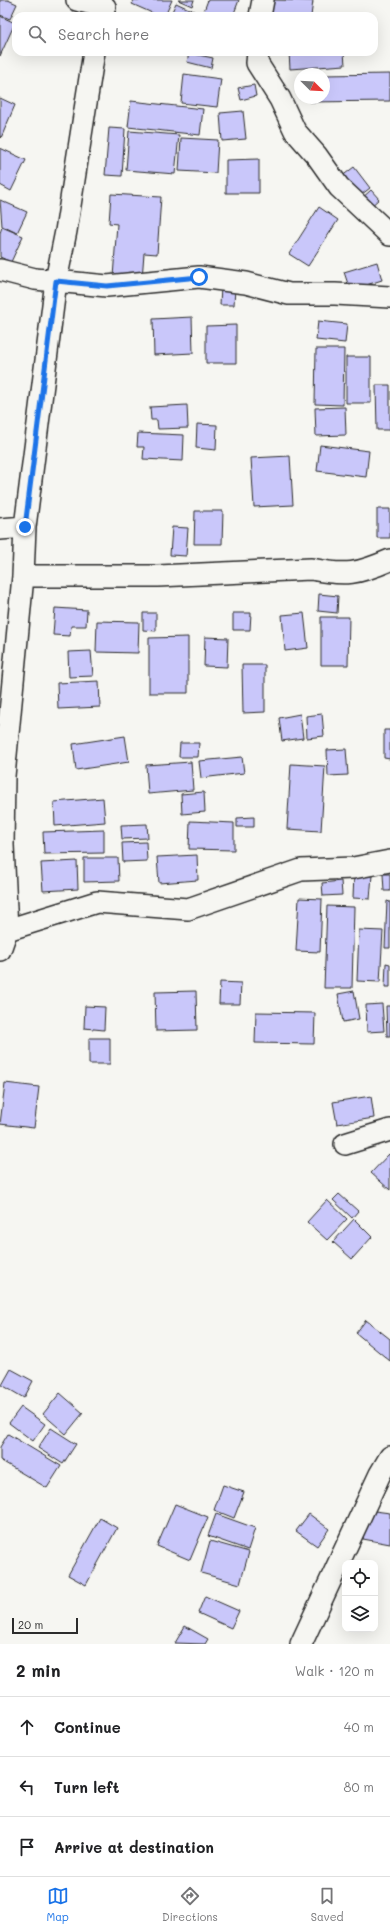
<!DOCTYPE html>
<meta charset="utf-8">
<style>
body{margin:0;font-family:Mali,sans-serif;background:#f6f6f6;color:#202124}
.controls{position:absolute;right:12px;bottom:12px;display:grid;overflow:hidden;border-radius:8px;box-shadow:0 4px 16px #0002}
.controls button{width:36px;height:36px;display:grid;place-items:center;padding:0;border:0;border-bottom:1px solid #e0e0e0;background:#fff;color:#202124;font:20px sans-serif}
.compass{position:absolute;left:294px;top:68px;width:36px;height:36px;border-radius:50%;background:#fff;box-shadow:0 4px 16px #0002;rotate:114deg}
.scale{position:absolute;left:12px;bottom:10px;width:66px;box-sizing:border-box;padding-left:4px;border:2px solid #2b2b2b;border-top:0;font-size:11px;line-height:14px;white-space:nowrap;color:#2b2b2b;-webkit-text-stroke:3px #f6f6f2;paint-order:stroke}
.stop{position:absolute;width:12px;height:12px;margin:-9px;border:3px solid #1a73e8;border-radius:50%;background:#fff}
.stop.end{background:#1a73e8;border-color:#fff;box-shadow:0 1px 4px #0008}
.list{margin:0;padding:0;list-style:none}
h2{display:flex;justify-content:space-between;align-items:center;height:52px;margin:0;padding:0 16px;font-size:17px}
h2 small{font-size:13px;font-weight:400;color:#757577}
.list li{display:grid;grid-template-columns:26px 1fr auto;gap:12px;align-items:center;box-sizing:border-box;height:60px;padding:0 16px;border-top:1px solid #e0e0e0}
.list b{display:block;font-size:15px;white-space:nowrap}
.list em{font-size:13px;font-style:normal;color:#757577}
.icon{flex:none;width:22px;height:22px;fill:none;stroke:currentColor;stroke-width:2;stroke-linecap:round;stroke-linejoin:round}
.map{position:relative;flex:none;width:390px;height:1644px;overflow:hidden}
.search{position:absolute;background:#fff;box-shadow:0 4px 16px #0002;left:12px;right:12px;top:12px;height:44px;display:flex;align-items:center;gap:10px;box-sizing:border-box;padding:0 14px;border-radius:12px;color:#757577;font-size:15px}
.sheet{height:232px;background:#fff}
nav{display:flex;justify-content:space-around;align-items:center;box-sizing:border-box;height:56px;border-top:1px solid #e0e0e0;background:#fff;font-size:11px;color:#757577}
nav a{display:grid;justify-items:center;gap:2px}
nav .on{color:#1a73e8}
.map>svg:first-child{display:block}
.building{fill:#c9c7fa;stroke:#2b2b2b}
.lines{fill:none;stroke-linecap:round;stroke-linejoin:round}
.street-casing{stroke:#2b2b2b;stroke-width:24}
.street{stroke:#f6f6f2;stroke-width:21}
.route{stroke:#1a73e8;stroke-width:5}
</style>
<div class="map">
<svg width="390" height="1644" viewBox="0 0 390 1644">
<rect width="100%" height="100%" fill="#f6f6f2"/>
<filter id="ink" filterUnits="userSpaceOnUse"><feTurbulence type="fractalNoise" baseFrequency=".025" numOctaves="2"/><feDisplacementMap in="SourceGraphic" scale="8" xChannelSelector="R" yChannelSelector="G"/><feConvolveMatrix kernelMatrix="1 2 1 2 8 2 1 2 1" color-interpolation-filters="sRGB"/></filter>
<g filter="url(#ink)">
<path class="building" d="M 0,0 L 8,0 L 17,4 L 10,19 L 0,15 Z
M 134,0 L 172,0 L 165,16 L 159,16 L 132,4 Z
M 178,0 L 194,0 L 192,6 Z
M 208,0 L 239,0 L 233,16 L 202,16 Z
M 273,0 L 313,1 L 311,16 L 270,16 Z
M 176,3 L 200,14 L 200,16 L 170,16 Z
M 0,16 L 15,23 L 0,56 Z
M 289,52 L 344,52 L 345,65 L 290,69 Z
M 189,53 L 213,58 L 211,68 L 187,62 Z
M 184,74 L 221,79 L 217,107 L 181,103 Z
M 390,74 L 390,101 L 309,102 L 309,98 L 324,98 L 324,75 Z
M 254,85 L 256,96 L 241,100 L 238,88 Z
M 0,98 L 15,105 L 1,138 L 0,137 Z
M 131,101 L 203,109 L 200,135 L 128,127 Z
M 243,111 L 246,139 L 222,141 L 220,113 Z
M 109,128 L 125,129 L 122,176 L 105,175 Z
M 129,131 L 179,135 L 175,174 L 126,170 Z
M 181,138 L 218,140 L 216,173 L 179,171 Z
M 0,148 L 26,160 L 11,191 L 0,185 Z
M 259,159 L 259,193 L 226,193 L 226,160 Z
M 354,167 L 370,188 L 357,198 L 341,177 Z
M 371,190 L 379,199 L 369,208 L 361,199 Z
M 111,194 L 161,197 L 157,254 L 144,253 L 142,279 L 113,277 L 117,224 L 109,223 Z
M 0,200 L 27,212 L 17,233 L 2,226 Z
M 319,207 L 338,220 L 308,266 L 289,254 Z
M 2,227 L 23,236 L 11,262 L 0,257 L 0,233 Z
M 377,262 L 382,280 L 350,290 L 344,272 Z
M 221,287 L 235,288 L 234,305 L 220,305 Z
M 192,317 L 193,353 L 154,355 L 153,319 Z
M 318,321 L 347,324 L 345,343 L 316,340 Z
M 236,325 L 236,363 L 206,363 L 206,326 Z
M 316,349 L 344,349 L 343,405 L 315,404 Z
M 346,357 L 371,357 L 371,403 L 346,403 Z
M 376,385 L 390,385 L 390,430 L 377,430 Z
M 187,405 L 188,428 L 158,429 L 157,420 L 151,420 L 150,407 Z
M 345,407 L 346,435 L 316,436 L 315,408 Z
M 197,424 L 217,425 L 216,450 L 196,448 Z
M 138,433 L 184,435 L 183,461 L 143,459 L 144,447 L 137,447 Z
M 320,445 L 369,451 L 366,477 L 317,471 Z
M 290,456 L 293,505 L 254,507 L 251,458 Z
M 377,509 L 390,509 L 390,538 L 377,538 Z
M 195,511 L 223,511 L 222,544 L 194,544 Z
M 172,527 L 188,528 L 186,556 L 170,555 Z
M 319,594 L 338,596 L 337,613 L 318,611 Z
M 55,608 L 87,610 L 86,626 L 71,626 L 70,636 L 53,635 Z
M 143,613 L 156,613 L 156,631 L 143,630 Z
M 233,613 L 251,613 L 250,630 L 233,630 Z
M 304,613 L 308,648 L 285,651 L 282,615 Z
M 321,617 L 349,617 L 348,665 L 321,665 Z
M 97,621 L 139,622 L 138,653 L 96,652 Z
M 188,637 L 188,693 L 149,693 L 149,638 Z
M 205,637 L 228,638 L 227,667 L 204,666 Z
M 91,651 L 93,676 L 69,677 L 68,652 Z
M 242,665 L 265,665 L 265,712 L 243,713 Z
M 99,681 L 100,707 L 58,709 L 57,683 Z
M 300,714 L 303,738 L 282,741 L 279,718 Z
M 322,714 L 324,736 L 307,738 L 306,716 Z
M 384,730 L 390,730 L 390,759 L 384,758 Z
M 125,736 L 129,762 L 76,770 L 73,744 Z
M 180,743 L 199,743 L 198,757 L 179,757 Z
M 346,749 L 348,775 L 328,776 L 327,750 Z
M 242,757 L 244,773 L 201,778 L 199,761 Z
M 191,762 L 193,790 L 148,794 L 146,765 Z
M 291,764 L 325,766 L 321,831 L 287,829 Z
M 204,792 L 205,812 L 182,814 L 181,794 Z
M 103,798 L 105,822 L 55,826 L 54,802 Z
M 254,817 L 254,827 L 237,827 L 237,818 Z
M 190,821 L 234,823 L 234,850 L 189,849 Z
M 147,824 L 148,838 L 122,839 L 121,825 Z
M 104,830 L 104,853 L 44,854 L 43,832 Z
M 146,842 L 147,861 L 123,862 L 122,843 Z
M 197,855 L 198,880 L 159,883 L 157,857 Z
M 84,858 L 118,858 L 119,881 L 84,882 Z
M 77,861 L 78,889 L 43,891 L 41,863 Z
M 354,874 L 372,875 L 370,899 L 353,898 Z
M 383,874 L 390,874 L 390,891 L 384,891 Z
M 341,881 L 342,895 L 323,896 L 322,883 Z
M 299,898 L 322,899 L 320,952 L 296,951 Z
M 387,901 L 390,902 L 390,948 L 385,948 Z
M 327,906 L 354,907 L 352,988 L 324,988 Z
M 359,930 L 383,931 L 380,982 L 357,981 Z
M 386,963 L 390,964 L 390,987 L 385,987 Z
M 220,982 L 241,983 L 240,1004 L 219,1004 Z
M 196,991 L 197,1030 L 156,1031 L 155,992 Z
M 354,991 L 359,1019 L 343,1022 L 338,994 Z
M 382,1004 L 384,1031 L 367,1032 L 366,1005 Z
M 85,1006 L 105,1007 L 104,1030 L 84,1028 Z
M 386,1006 L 390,1006 L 390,1036 L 387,1036 Z
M 256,1012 L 315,1013 L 314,1044 L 255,1043 Z
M 89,1038 L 110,1038 L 110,1064 L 89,1064 Z
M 5,1083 L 39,1087 L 34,1128 L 0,1124 Z
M 371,1096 L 374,1118 L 337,1124 L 333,1102 Z
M 389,1154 L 390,1155 L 390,1190 L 371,1173 Z
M 339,1194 L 358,1211 L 352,1218 L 333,1200 Z
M 327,1200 L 347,1219 L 327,1240 L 307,1222 Z
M 354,1219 L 372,1237 L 352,1259 L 333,1242 Z
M 366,1320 L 390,1339 L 390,1361 L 356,1333 Z
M 11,1369 L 33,1381 L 24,1398 L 2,1385 Z
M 60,1393 L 83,1413 L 66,1434 L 43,1414 Z
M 21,1407 L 45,1424 L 33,1441 L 9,1423 Z
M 51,1428 L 76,1444 L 63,1464 L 38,1448 Z
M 8,1434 L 61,1466 L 47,1488 L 0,1460 L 0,1447 Z
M 223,1485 L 244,1492 L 234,1518 L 214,1510 Z
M 175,1504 L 208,1517 L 190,1560 L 157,1546 Z
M 367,1510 L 390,1513 L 390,1544 L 363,1539 Z
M 216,1514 L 255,1528 L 248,1550 L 208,1536 Z
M 309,1514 L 329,1529 L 317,1546 L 296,1531 Z
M 100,1518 L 117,1528 L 86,1585 L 68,1575 Z
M 210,1541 L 249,1552 L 240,1584 L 201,1573 Z
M 205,1596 L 239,1611 L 231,1628 L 198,1613 Z
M 185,1626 L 208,1639 L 205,1644 L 175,1643 Z"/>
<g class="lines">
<defs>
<path id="street" d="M 77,0 L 105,7
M 260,16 L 263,0
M 258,52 L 257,63 L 280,99 L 295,131 L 317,156 L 339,187 L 390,235
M 0,270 L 35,279 L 107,286 L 199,277 L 246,283 L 289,294 L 335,294 L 390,297
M 0,529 L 25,527
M 23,576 L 158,576 L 311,569 C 346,576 358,574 390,560
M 7,930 L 97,902 L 188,909 L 301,870 L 353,868 L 390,861
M 0,950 L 7,930 L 3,845 L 4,776 L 23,576 L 25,527 L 56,281 L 66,231 L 94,52
M 345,1144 L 390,1130
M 301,1644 L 380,1474 L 390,1457"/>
</defs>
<use href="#street" class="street-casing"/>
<use href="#street" class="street"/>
</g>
</g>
<g class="lines" filter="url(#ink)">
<path class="route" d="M 25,527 L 56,281 L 107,286 L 199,277"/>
</g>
</svg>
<div class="controls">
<button><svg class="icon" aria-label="locate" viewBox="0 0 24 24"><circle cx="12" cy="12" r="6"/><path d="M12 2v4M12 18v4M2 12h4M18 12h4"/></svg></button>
<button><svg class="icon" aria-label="layers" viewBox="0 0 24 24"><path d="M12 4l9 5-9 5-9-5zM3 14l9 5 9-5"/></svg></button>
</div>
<svg class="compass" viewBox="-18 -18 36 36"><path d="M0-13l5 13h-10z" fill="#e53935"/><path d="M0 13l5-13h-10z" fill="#757577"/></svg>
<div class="scale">20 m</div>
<div class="stop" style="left:199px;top:277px"></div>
<div class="stop end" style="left:25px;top:527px"></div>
<div class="search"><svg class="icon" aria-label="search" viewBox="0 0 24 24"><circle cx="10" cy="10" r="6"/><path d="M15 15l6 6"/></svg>Search here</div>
</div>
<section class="sheet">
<h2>2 min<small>Walk · 120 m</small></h2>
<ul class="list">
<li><svg class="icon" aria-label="ahead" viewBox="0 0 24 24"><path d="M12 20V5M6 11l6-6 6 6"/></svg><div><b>Continue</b></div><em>40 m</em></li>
<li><svg class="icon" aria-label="left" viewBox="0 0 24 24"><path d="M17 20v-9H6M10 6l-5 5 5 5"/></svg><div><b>Turn left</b></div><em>80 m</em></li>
<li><svg class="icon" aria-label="arrive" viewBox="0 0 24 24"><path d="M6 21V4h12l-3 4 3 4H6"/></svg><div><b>Arrive at destination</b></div></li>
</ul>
</section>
<nav>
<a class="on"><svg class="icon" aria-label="map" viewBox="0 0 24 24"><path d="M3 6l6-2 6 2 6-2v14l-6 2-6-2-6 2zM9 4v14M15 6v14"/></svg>Map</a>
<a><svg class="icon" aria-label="directions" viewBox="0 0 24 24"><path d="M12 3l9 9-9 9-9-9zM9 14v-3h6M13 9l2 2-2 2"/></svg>Directions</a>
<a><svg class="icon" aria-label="saved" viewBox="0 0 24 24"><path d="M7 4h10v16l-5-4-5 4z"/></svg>Saved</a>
</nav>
